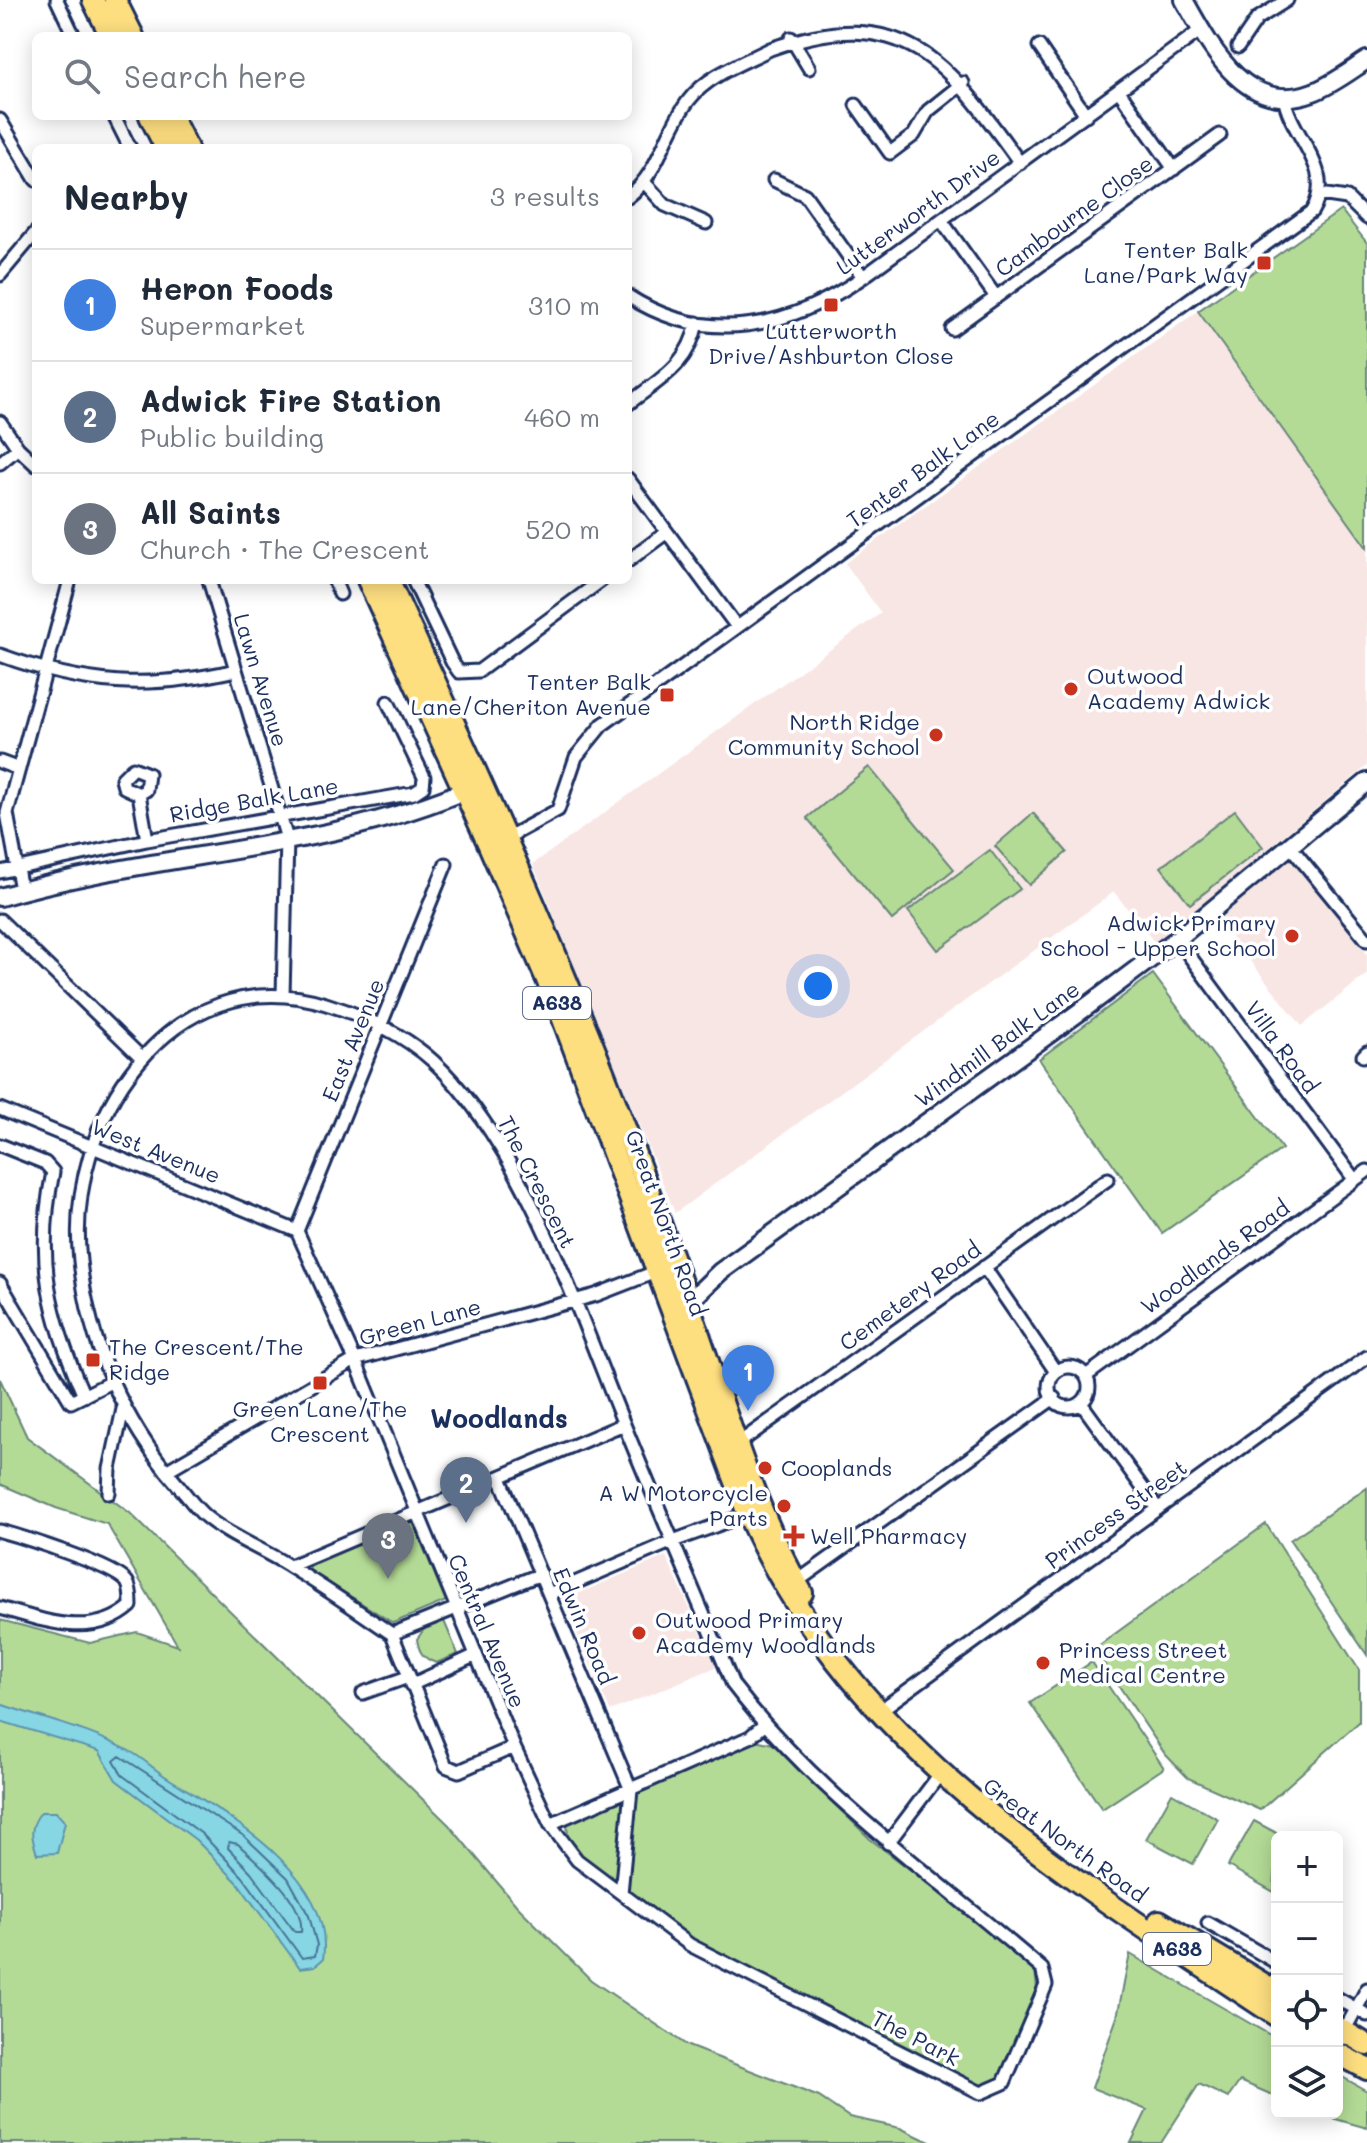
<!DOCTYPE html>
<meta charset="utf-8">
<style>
body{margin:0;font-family:Mali,sans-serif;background:#f6f6f7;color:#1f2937}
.controls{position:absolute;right:24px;bottom:24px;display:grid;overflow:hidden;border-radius:12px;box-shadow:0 4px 20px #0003}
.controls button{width:72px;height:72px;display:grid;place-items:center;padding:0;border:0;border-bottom:2px solid #e0e1e3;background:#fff;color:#1f2937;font:40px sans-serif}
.you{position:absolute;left:818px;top:986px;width:28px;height:28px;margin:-20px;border:6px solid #fff;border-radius:50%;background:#1a73e8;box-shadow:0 0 0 12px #1a73e833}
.badge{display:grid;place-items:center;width:52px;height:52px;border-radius:50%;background:#c8321e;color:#fff;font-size:26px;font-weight:700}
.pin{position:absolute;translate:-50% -66px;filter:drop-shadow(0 2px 4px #0008)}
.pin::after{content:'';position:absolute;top:42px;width:28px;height:24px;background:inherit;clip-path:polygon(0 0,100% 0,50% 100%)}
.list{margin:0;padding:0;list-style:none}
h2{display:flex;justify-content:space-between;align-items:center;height:104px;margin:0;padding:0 32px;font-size:34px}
h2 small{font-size:26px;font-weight:400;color:#747a83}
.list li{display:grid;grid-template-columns:52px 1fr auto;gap:24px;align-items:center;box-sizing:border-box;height:112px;padding:0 32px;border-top:2px solid #e0e1e3}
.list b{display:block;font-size:30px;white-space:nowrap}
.list p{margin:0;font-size:26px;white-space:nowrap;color:#747a83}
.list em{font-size:26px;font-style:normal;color:#747a83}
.icon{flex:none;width:44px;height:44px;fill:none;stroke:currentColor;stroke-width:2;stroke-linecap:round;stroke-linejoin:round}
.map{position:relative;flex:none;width:1367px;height:2143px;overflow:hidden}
.search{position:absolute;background:#fff;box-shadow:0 4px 20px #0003;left:32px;top:32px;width:600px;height:88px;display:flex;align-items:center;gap:20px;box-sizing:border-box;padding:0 28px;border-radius:12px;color:#747a83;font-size:30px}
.panel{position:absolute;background:#fff;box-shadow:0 4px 20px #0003;left:32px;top:144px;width:600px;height:440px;border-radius:12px}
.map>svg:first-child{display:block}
.built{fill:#f8e6e4}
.green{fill:#b4db96;stroke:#68857a;stroke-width:2}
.water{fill:#87d6e4;stroke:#5c93ae;stroke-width:2}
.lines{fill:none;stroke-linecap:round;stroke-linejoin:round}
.shore{stroke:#467294;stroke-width:2}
.street-casing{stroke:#1b2f5e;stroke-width:17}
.secondary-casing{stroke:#1b2f5e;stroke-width:22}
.highway-casing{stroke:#1b2f5e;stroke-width:26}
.street{stroke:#fff;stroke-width:11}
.secondary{stroke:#fff;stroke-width:16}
.highway{stroke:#fedf80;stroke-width:20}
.poi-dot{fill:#c8321e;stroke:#fff;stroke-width:3}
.labels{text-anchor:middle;stroke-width:7;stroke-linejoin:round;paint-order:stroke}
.shield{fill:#fff;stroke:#5f6d8e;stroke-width:2}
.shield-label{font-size:20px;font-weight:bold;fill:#1b2f5e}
.street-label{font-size:22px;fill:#1b2f5e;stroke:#fff}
.poi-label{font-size:22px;fill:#1b2f5e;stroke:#fff;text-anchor:start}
.quarter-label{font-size:26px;font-weight:bold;fill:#1b2f5e;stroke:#fff}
</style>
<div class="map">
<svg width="1367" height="2143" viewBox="0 0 1367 2143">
<rect width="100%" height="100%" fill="#fff"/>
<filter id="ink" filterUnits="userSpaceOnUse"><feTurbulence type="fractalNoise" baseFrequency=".0125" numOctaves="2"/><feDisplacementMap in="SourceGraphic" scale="16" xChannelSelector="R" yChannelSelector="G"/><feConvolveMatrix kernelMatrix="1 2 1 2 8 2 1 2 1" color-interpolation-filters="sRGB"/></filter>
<g filter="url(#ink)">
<path class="built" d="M 1198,311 L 1367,548 L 1367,766 L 1155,943 L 1114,892 L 675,1213 L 533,864 L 881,613 L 845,563 Z
M 1290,859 L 1367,954 L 1367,974 L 1302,1026 L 1216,918 Z
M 666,1556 L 716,1667 L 610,1711 L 563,1600 Z"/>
<path class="green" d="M 1341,210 L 1367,243 L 1367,548 L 1198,311 Z
M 869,767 L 954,869 L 892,920 L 807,818 Z
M 1235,810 L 1263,847 L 1190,904 L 1161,867 Z
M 1033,813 L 1067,852 L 1029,885 L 995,846 Z
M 990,850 L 1020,889 L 938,950 L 908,911 Z
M 1153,974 L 1282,1149 L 1162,1233 L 1039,1059 Z
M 0,1379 L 27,1437 L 130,1513 L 449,1825 L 517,1906 L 591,1980 L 688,2046 L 819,2097 L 849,2117 L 900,2128 L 932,2143 L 0,2143 L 0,1620 L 90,1643 L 137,1632 L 178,1646 L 107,1524 L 56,1508 L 0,1484 Z
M 1367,1488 L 1367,1655 L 1290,1540 Z
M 413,1523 L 446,1601 L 393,1623 L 309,1570 L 311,1563 Z
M 1266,1524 L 1359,1670 L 1359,1722 L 1260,1810 L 1188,1778 L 1165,1754 L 1094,1649 Z
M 444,1621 L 458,1654 L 436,1663 C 423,1658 419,1653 417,1639 L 425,1628 Z
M 1092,1662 L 1164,1768 L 1102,1809 L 1030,1703 Z
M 755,1740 L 773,1744 L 870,1839 L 988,1929 L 1035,1971 L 1038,1997 L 997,2082 L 978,2088 L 695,1941 L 630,1896 L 583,1857 L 568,1838 L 567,1822 Z
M 1172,1793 L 1218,1819 L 1193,1864 L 1146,1839 Z
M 1254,1821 L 1284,1837 L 1277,1837 L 1274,1892 L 1228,1866 Z
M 1130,1954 L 1277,2039 L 1277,2097 L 1240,2081 L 1228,2098 L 1199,2084 L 1161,2143 L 1131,2143 L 1147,2110 L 1092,2088 L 1117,2017 Z
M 1337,2074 L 1367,2091 L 1367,2128 L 1314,2113 L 1337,2113 Z"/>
<path class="water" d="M 0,1704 C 43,1719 93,1730 133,1753 C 145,1760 156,1771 168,1778 C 227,1815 336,1876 323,1959 L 315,1966 L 300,1968 L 237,1882 L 196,1840 L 116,1780 L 99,1751 L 0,1721 Z
M 41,1812 L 56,1812 L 65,1822 L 57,1853 L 37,1854 C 31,1837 29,1827 41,1812 Z"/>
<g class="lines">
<path class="shore" d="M 120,1756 L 244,1836 L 288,1878 L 309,1916 L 317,1945 L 315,1956 L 302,1958 L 243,1877 L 202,1834 L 122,1775 L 114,1761 Z
M 229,1842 L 238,1844 C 259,1864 305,1901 301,1932 L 295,1932 L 251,1872 L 228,1848 Z"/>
<defs>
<path id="street" d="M 57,0 L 74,36
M 791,38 L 809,68
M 1039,46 L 1086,115
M 1238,47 L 1257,19 L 1287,0
M 1119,91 L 1174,169
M 856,105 L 890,153 L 914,135 L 928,111 L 963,83
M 114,116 L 130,148
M 0,120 L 36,180
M 774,180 L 805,195 L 863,277
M 645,183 L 665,205 L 706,223
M 1320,194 L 1347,198 L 1367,218
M 628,197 C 661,171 664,132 689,100 C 708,75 743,63 770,49 C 905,0 949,64 1020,163
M 941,220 L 996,297
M 0,275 L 36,232
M 628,296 C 707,347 790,328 863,277 L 1201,30
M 952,329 L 1220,135
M 628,404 C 660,379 688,366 697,323
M 0,422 L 18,448 L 36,465
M 0,463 L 18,448
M 628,479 L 737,627
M 628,561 L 667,532
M 209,580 L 287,839 L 283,995
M 334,580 L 340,594
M 413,580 L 452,662 L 459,672 L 479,671 L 602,580
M 0,655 C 85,686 149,690 236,670
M 0,762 L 19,769
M 139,794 L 146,790 L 148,774 L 133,768 L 122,779 L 124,787 L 139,794 L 147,840
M 503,840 L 558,810 L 576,757 L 602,725 L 1312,211 C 1337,169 1291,138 1284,97
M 1290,846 L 1367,940
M 0,872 L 147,840 L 414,793 L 423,787 L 424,777 L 388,702
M 21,890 L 7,813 L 70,580
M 0,920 L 141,1057
M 1177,939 L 1354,1179
M 1363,1056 L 1367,1052
M 0,1109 L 297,1231
M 0,1145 L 45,1163 L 53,1172 C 35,1259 49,1316 84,1396
M 297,1231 L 355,1360 L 514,1747 L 550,1824 L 577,1860 L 690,1945 L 981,2093 L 1004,2083 L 1046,1985 L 1042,1969 C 936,1877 819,1797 733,1685 C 696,1595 657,1506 621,1417 C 577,1308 520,1141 433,1061 C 403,1034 365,1016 326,1004 C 170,956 64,1123 80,1261 C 89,1344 123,1421 177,1484 C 186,1494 195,1508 206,1517 C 230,1537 263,1549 289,1566 C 324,1587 358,1611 392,1634
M 297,1231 L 446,864
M 984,1267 L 1056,1372
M 0,1283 L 71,1402 L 111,1382
M1049 1387a20 20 0 1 1 40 0a20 20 0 1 1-40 0Z
M 1086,1376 L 1367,1171
M 1081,1403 L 1158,1509
M 736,1445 L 1108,1179
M 166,1471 L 355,1360 L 596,1295 L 658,1271
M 500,1478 L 631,1790 L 621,1893
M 109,1493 L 110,1469 L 123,1409
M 0,1531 C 22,1537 115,1566 127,1582 C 131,1588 131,1599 131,1606 C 93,1640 43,1620 0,1608
M 290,1566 L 624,1424
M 795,1583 L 1054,1398
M 549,1594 L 673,1541 L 748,1514
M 392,1634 L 446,1766 L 459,1771 L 514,1747
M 392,1634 L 541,1574
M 411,1685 L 476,1655
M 363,1693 L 408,1677
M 889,1704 L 1367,1357
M 550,1824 L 750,1737 L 764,1725
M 888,1843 L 940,1774
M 1208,1923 L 1277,1963
M 1337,1998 L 1367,2015
M 1337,2044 L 1367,1989"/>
<path id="secondary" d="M 1184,0 C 1211,48 1246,117 1313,92 C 1332,85 1350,71 1367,60
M 0,897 C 155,851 324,853 473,787
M 688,1303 L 720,1272 L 1089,1005 L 1177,939 L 1367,782"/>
<path id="highway" d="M 93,0 L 111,36
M 115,0 L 133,36
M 150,116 L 166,148
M 171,116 L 187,148
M 368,580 L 489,845 L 557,1003 L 748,1514 C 851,1748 1073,1880 1277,2016
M 388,580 C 474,765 558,950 630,1141 C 659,1217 685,1293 711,1370 C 737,1446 762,1523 802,1593
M 1159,1921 L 1277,1992
M 1337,2027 L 1367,2045
M 1337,2053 L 1367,2069"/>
</defs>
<use href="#street" class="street-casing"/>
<use href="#secondary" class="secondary-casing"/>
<use href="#highway" class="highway-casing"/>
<use href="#street" class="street"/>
<use href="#secondary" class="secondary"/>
<use href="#highway" class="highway"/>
</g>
</g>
<g class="poi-dot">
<rect x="1256" y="255" width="16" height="16" rx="4"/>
<rect x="823" y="297" width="16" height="16" rx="4"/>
<circle cx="1071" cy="689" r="8"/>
<rect x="659" y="687" width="16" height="16" rx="4"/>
<circle cx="936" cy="735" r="8"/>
<circle cx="1292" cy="936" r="8"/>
<rect x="85" y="1352" width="16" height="16" rx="4"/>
<rect x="312" y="1375" width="16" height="16" rx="4"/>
<circle cx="765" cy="1468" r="8"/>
<circle cx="784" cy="1506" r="8"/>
<path d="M790 1524h8v8h8v8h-8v8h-8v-8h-8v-8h8z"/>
<circle cx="639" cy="1633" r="8"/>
<circle cx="1043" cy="1663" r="8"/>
</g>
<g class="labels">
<g class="shield">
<rect x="523" y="987" width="68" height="32" rx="6"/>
<rect x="1143" y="1933" width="68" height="32" rx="6"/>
</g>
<g class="shield-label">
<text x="557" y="1010">A638</text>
<text x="1177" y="1956">A638</text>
</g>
<g class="street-label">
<text transform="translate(918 212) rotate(-36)" y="8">Lutterworth Drive</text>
<text transform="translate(1074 216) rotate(-36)" y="8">Cambourne Close</text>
<text transform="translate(923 469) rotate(-36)" y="8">Tenter Balk Lane</text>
<text transform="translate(261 680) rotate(73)" y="8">Lawn Avenue</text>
<text transform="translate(254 800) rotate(-10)" y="8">Ridge Balk Lane</text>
<text transform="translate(353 1040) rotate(-68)" y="8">East Avenue</text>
<text transform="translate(997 1044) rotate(-36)" y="8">Windmill Balk Lane</text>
<text transform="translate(1282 1047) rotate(54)" y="8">Villa Road</text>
<text transform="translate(156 1151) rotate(22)" y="8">West Avenue</text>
<text transform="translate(537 1182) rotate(63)" y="8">The Crescent</text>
<text transform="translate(666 1223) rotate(70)" y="8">Great North Road</text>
<text transform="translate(1215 1257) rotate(-36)" y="8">Woodlands Road</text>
<text transform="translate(910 1296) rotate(-36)" y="8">Cemetery Road</text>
<text transform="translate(420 1322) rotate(-15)" y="8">Green Lane</text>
<text transform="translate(1116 1514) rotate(-36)" y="8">Princess Street</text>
<text transform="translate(584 1626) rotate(67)" y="8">Edwin Road</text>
<text transform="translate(487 1631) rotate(67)" y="8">Central Avenue</text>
<text transform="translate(1065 1840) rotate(36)" y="8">Great North Road</text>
<text transform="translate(916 2038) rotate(27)" y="8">The Park</text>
</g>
<g class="poi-label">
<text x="1248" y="258" text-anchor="end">Tenter Balk<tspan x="1248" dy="25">Lane/Park Way</tspan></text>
<text x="831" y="339" text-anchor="middle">Lutterworth<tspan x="831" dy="25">Drive/Ashburton Close</tspan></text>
<text x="1087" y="684">Outwood<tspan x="1087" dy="25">Academy Adwick</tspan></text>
<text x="651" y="690" text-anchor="end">Tenter Balk<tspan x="651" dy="25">Lane/Cheriton Avenue</tspan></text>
<text x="920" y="730" text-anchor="end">North Ridge<tspan x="920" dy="25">Community School</tspan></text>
<text x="1276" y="931" text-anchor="end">Adwick Primary<tspan x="1276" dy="25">School - Upper School</tspan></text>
<text x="109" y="1355">The Crescent/The<tspan x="109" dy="25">Ridge</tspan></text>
<text x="320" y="1417" text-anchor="middle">Green Lane/The<tspan x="320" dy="25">Crescent</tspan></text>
<text x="781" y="1476">Cooplands</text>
<text x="768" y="1501" text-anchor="end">A W Motorcycle<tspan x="768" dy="25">Parts</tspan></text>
<text x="810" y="1544">Well Pharmacy</text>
<text x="655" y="1628">Outwood Primary<tspan x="655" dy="25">Academy Woodlands</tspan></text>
<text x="1059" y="1658">Princess Street<tspan x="1059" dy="25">Medical Centre</tspan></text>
</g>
<g class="quarter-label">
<text x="499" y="1428">Woodlands</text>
</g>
</g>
</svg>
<div class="controls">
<button>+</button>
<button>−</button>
<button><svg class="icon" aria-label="locate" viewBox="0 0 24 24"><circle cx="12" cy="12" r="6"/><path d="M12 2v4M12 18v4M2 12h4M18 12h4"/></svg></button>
<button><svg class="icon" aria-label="layers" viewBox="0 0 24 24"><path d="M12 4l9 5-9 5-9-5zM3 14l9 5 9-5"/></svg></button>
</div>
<div class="you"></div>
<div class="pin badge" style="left:748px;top:1411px;background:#3f7fe0">1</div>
<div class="pin badge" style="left:466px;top:1523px;background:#5c6f8a">2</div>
<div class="pin badge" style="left:388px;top:1579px;background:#6b7280">3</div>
<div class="search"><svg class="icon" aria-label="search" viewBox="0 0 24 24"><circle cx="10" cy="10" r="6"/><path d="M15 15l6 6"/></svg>Search here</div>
<section class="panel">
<h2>Nearby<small>3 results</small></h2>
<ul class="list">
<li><span class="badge" style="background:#3f7fe0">1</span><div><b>Heron Foods</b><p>Supermarket</p></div><em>310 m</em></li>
<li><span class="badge" style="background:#5c6f8a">2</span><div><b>Adwick Fire Station</b><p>Public building</p></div><em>460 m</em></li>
<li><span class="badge" style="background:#6b7280">3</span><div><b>All Saints</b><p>Church · The Crescent</p></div><em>520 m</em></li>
</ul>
</section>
</div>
